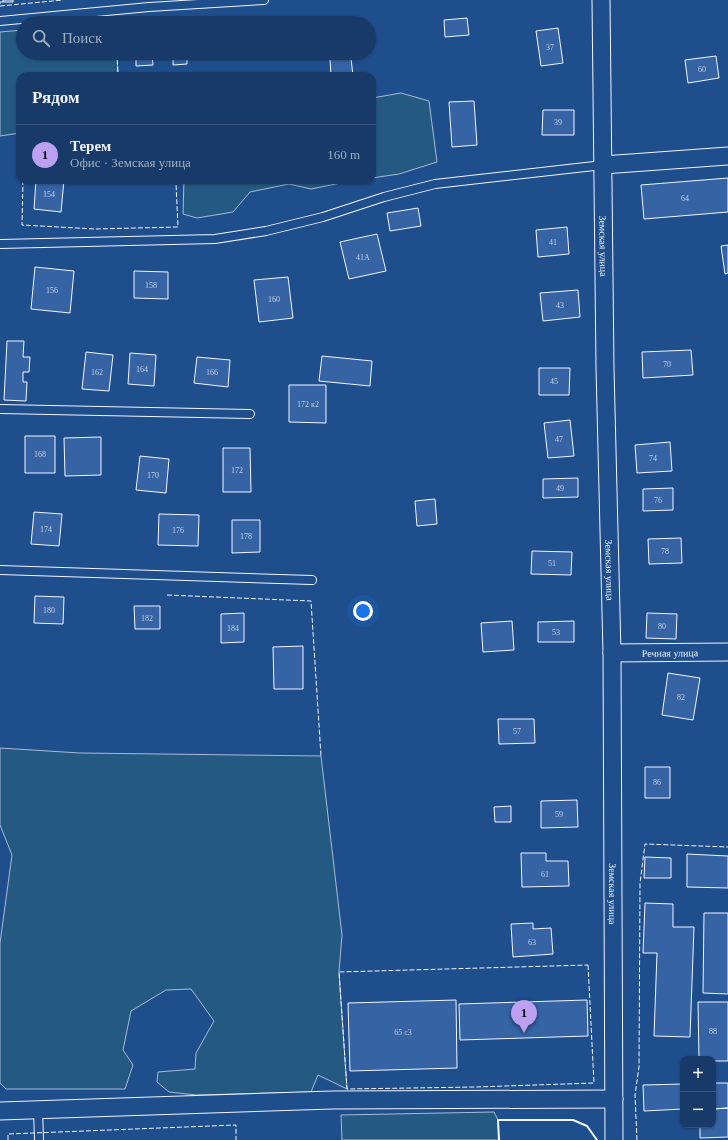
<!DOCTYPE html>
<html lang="ru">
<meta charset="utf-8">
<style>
body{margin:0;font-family:Georgia,serif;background:#20416f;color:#f1f3f6}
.controls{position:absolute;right:12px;bottom:12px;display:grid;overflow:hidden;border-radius:8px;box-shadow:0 1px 3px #0004}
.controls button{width:36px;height:36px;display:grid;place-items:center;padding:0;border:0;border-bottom:1px solid #36547d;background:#173a69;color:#f1f3f6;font:20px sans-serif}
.you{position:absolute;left:363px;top:611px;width:14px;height:14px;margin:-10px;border:3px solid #fff;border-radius:50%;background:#1a73e8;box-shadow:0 0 0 6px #1a73e833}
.badge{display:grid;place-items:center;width:26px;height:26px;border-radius:50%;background:#bca0f2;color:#111;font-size:13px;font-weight:700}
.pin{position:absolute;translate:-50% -33px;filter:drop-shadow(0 1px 2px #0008)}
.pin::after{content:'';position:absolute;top:21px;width:14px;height:12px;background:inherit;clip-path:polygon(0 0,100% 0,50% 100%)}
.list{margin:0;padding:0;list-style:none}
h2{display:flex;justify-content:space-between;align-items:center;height:52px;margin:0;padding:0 16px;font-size:17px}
h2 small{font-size:13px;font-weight:400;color:#9eadc0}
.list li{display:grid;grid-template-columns:26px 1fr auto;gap:12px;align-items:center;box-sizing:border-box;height:60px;padding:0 16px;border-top:1px solid #36547d}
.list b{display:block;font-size:15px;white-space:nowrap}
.list p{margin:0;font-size:13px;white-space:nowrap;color:#9eadc0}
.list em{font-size:13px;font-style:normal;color:#9eadc0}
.icon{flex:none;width:22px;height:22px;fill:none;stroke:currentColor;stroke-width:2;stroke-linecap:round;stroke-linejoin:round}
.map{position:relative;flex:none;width:728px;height:1140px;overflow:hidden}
.search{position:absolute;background:#173a69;box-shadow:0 1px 3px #0004;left:16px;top:16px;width:360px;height:44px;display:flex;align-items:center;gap:10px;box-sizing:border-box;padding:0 14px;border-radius:22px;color:#9eadc0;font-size:15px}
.panel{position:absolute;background:#173a69;box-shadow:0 1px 3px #0004;left:16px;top:72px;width:360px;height:112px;border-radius:12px}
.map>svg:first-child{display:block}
.green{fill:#245a82;stroke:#a8bbd7}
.building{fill:#3563a3;stroke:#f2f6ff}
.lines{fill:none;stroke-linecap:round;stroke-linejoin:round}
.lane-casing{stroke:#f2f6ff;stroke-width:10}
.street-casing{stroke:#f2f6ff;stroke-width:19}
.lane{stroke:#1f4e8c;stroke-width:8}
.street{stroke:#1f4e8c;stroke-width:17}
.fence{stroke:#f2f6ff;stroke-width:1;stroke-dasharray:5 2;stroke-linecap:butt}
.wall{stroke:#f2f6ff;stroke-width:2}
.labels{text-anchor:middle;stroke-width:3;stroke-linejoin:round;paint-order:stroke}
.number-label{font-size:8px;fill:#c3d1e8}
.street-label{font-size:10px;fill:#f2f6ff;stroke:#1f4e8c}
</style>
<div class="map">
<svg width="728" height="1140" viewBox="0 0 728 1140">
<rect width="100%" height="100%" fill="#1f4e8c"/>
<path class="green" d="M 23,30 L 23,53 L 117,53 L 118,76 L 20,76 L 20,133 L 0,136 L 0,32 Z
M 401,93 L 429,101 L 437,162 L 399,174 L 372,178 L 372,98 Z
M 184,180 L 356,180 L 311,189 L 289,184 L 250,192 L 233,212 L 197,218 L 183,214 Z
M 0,748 L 80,753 L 321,756 L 342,935 L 339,972 L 347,1089 L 318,1075 L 311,1092 L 196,1095 L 169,1092 L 157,1082 L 158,1072 L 195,1069 L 196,1053 L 214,1021 L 191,989 L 166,990 L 131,1011 L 123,1050 L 133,1065 L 125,1089 L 6,1089 L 0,1083 L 0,943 L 12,855 L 0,825 Z
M 494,1112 L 498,1120 L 499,1140 L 342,1140 L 341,1115 Z"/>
<path class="building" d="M 3,0 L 13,0 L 13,2 L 3,2 Z
M 467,18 L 469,35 L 445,37 L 444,20 Z
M 558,28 L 563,63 L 541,66 L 536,31 Z
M 136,53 L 152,53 L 153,65 L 136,66 Z
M 173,53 L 187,53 L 187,64 L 173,65 Z
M 260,53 L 301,53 L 301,55 L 261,57 Z
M 716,56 L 719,78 L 688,83 L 685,60 Z
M 351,58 L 353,76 L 331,76 L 330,59 Z
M 474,101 L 477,145 L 452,147 L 449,102 Z
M 543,110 L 574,110 L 574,135 L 542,135 Z
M 728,178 L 728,212 L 644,219 L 641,185 Z
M 36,180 L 64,180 L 61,212 L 34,209 Z
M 418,208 L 421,226 L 390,231 L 387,213 Z
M 567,227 L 569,254 L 538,257 L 536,230 Z
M 377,234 L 386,271 L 349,279 L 340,242 Z
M 728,245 L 728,273 L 725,274 L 721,246 Z
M 35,267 L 74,271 L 70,313 L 31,309 Z
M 134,271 L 168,272 L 168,299 L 134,298 Z
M 288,277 L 293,318 L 259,322 L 254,280 Z
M 578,290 L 580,317 L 543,321 L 540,293 Z
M 7,341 L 24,341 L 23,357 L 30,357 L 29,372 L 23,372 L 23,382 L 27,382 L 26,401 L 4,400 Z
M 691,350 L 693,375 L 643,378 L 642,352 Z
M 86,352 L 113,355 L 109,391 L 82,389 Z
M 130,353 L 156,355 L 154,386 L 128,384 Z
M 322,356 L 372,361 L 370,386 L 319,381 Z
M 197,357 L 230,360 L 228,387 L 194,383 Z
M 539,368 L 570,368 L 569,395 L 539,395 Z
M 289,385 L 326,385 L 326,423 L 289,422 Z
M 570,420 L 574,456 L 548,458 L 544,423 Z
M 25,436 L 55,436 L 55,473 L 25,473 Z
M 101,437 L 101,475 L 65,476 L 64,438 Z
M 670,442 L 672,471 L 637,473 L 635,445 Z
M 223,448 L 250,448 L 251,492 L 223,492 Z
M 140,456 L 169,459 L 166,493 L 136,490 Z
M 578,478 L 578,497 L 543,498 L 543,479 Z
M 673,488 L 673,510 L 643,511 L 643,489 Z
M 435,499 L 437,524 L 417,526 L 415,501 Z
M 34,512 L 62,514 L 59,546 L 31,544 Z
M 159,514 L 199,515 L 198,546 L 158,545 Z
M 232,520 L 260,520 L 260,552 L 232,553 Z
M 681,538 L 682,563 L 649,564 L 648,539 Z
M 532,551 L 572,552 L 571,575 L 531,574 Z
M 35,596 L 64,597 L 63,624 L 34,623 Z
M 134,606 L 160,606 L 160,629 L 135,629 Z
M 244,613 L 244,642 L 221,643 L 221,614 Z
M 647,613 L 677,614 L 676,639 L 646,638 Z
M 512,621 L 514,650 L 483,652 L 481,623 Z
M 574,621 L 574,642 L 538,642 L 538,622 Z
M 303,646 L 303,689 L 274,689 L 273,647 Z
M 668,673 L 700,678 L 693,720 L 662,715 Z
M 498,719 L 534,719 L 535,743 L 499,744 Z
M 645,767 L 670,767 L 670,798 L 645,798 Z
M 577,800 L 578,827 L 541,828 L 541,801 Z
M 511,806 L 511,822 L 495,822 L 494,807 Z
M 521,853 L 546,853 L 546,861 L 568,861 L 569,886 L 522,887 Z
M 687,854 L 728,856 L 728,888 L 687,887 Z
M 645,857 L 671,858 L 671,878 L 644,878 Z
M 645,903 L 673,904 L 673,927 L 694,927 L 690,1037 L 654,1036 L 657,953 L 643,953 Z
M 704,913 L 728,913 L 728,994 L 703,993 Z
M 533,923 L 533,929 L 551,928 L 553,954 L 513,957 L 511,924 Z
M 456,1000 L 457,1068 L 350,1071 L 348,1003 Z
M 587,1000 L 588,1036 L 460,1040 L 459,1004 Z
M 698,1002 L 728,1002 L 728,1061 L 713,1061 L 713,1059 L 699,1059 Z
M 713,1083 L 728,1083 L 728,1108 L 713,1109 Z
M 683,1084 L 683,1109 L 644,1111 L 643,1085 Z
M 728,1108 L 728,1137 L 700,1138 L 700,1125 L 713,1125 L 713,1109 Z"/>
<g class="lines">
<defs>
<path id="lane" d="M 0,21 L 149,7 L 264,0
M 0,244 L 215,239 L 266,231 L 323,217 L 384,197 L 435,184 L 603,165
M 0,409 L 250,414
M 0,570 L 312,580
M 38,1109 L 39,1140"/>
<g id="street">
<path id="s1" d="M 601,0 L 605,368 L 612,653 L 614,1140"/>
<path d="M 603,165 L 728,156"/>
<path id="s2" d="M 612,653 L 728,652"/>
<path d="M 0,1111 L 332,1100 L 614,1099"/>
</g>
</defs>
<use href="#lane" class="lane-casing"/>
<use href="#street" class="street-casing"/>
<use href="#lane" class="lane"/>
<use href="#street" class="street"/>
<path class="fence" d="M 3,2 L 0,2 L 0,6 L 63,0
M 188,23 L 206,22
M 117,53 L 118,76
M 23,180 L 22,225 L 95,229 L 178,227 L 176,183
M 167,595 L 311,601 L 321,756
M 588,965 L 594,1083 L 476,1087 L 347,1089 L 339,972 Z
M 8,1140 L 8,1134 L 236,1125 L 236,1140
M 637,1140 L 635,1095 L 639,1067 L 640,883 L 645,844 L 728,847"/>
<path class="wall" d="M 499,1140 L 498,1120 L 573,1120 L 587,1126 L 597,1140"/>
</g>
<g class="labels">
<g class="number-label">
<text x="550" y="50">37</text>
<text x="702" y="72">60</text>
<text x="558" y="125">39</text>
<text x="49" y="197">154</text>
<text x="685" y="201">64</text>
<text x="553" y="245">41</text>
<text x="363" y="260">41А</text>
<text x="151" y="288">158</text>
<text x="52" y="293">156</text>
<text x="274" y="302">160</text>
<text x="560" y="308">43</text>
<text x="667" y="367">70</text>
<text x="142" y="372">164</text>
<text x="97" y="375">162</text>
<text x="212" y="375">166</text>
<text x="554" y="384">45</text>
<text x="308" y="407">172 к2</text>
<text x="559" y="442">47</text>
<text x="40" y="457">168</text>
<text x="653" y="461">74</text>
<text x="237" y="473">172</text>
<text x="153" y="478">170</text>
<text x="560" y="491">49</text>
<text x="658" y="503">76</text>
<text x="46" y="532">174</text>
<text x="178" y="533">176</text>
<text x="246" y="539">178</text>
<text x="665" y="554">78</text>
<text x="552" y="566">51</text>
<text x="49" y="613">180</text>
<text x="147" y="621">182</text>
<text x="662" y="629">80</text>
<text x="233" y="631">184</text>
<text x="556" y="635">53</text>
<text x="681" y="700">82</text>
<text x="517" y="734">57</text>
<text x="657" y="785">86</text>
<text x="559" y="817">59</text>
<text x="545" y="877">61</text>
<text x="532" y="945">63</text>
<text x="713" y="1034">88</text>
<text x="403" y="1035">65 с3</text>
</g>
<g class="street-label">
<text dy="4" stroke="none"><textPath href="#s1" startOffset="246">Земская улица</textPath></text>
<text dy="4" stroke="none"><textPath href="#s1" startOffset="570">Земская улица</textPath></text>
<text dy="4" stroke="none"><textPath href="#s2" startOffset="58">Речная улица</textPath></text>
<text dy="4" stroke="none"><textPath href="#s1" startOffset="894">Земская улица</textPath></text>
</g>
</g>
</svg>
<div class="controls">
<button>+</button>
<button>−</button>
</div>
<div class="you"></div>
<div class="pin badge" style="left:524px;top:1033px">1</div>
<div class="search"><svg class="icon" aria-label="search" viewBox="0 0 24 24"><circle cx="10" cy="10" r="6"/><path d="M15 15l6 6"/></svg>Поиск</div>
<section class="panel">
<h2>Рядом<small></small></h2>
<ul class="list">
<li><span class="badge">1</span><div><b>Терем</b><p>Офис · Земская улица</p></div><em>160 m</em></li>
</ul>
</section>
</div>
